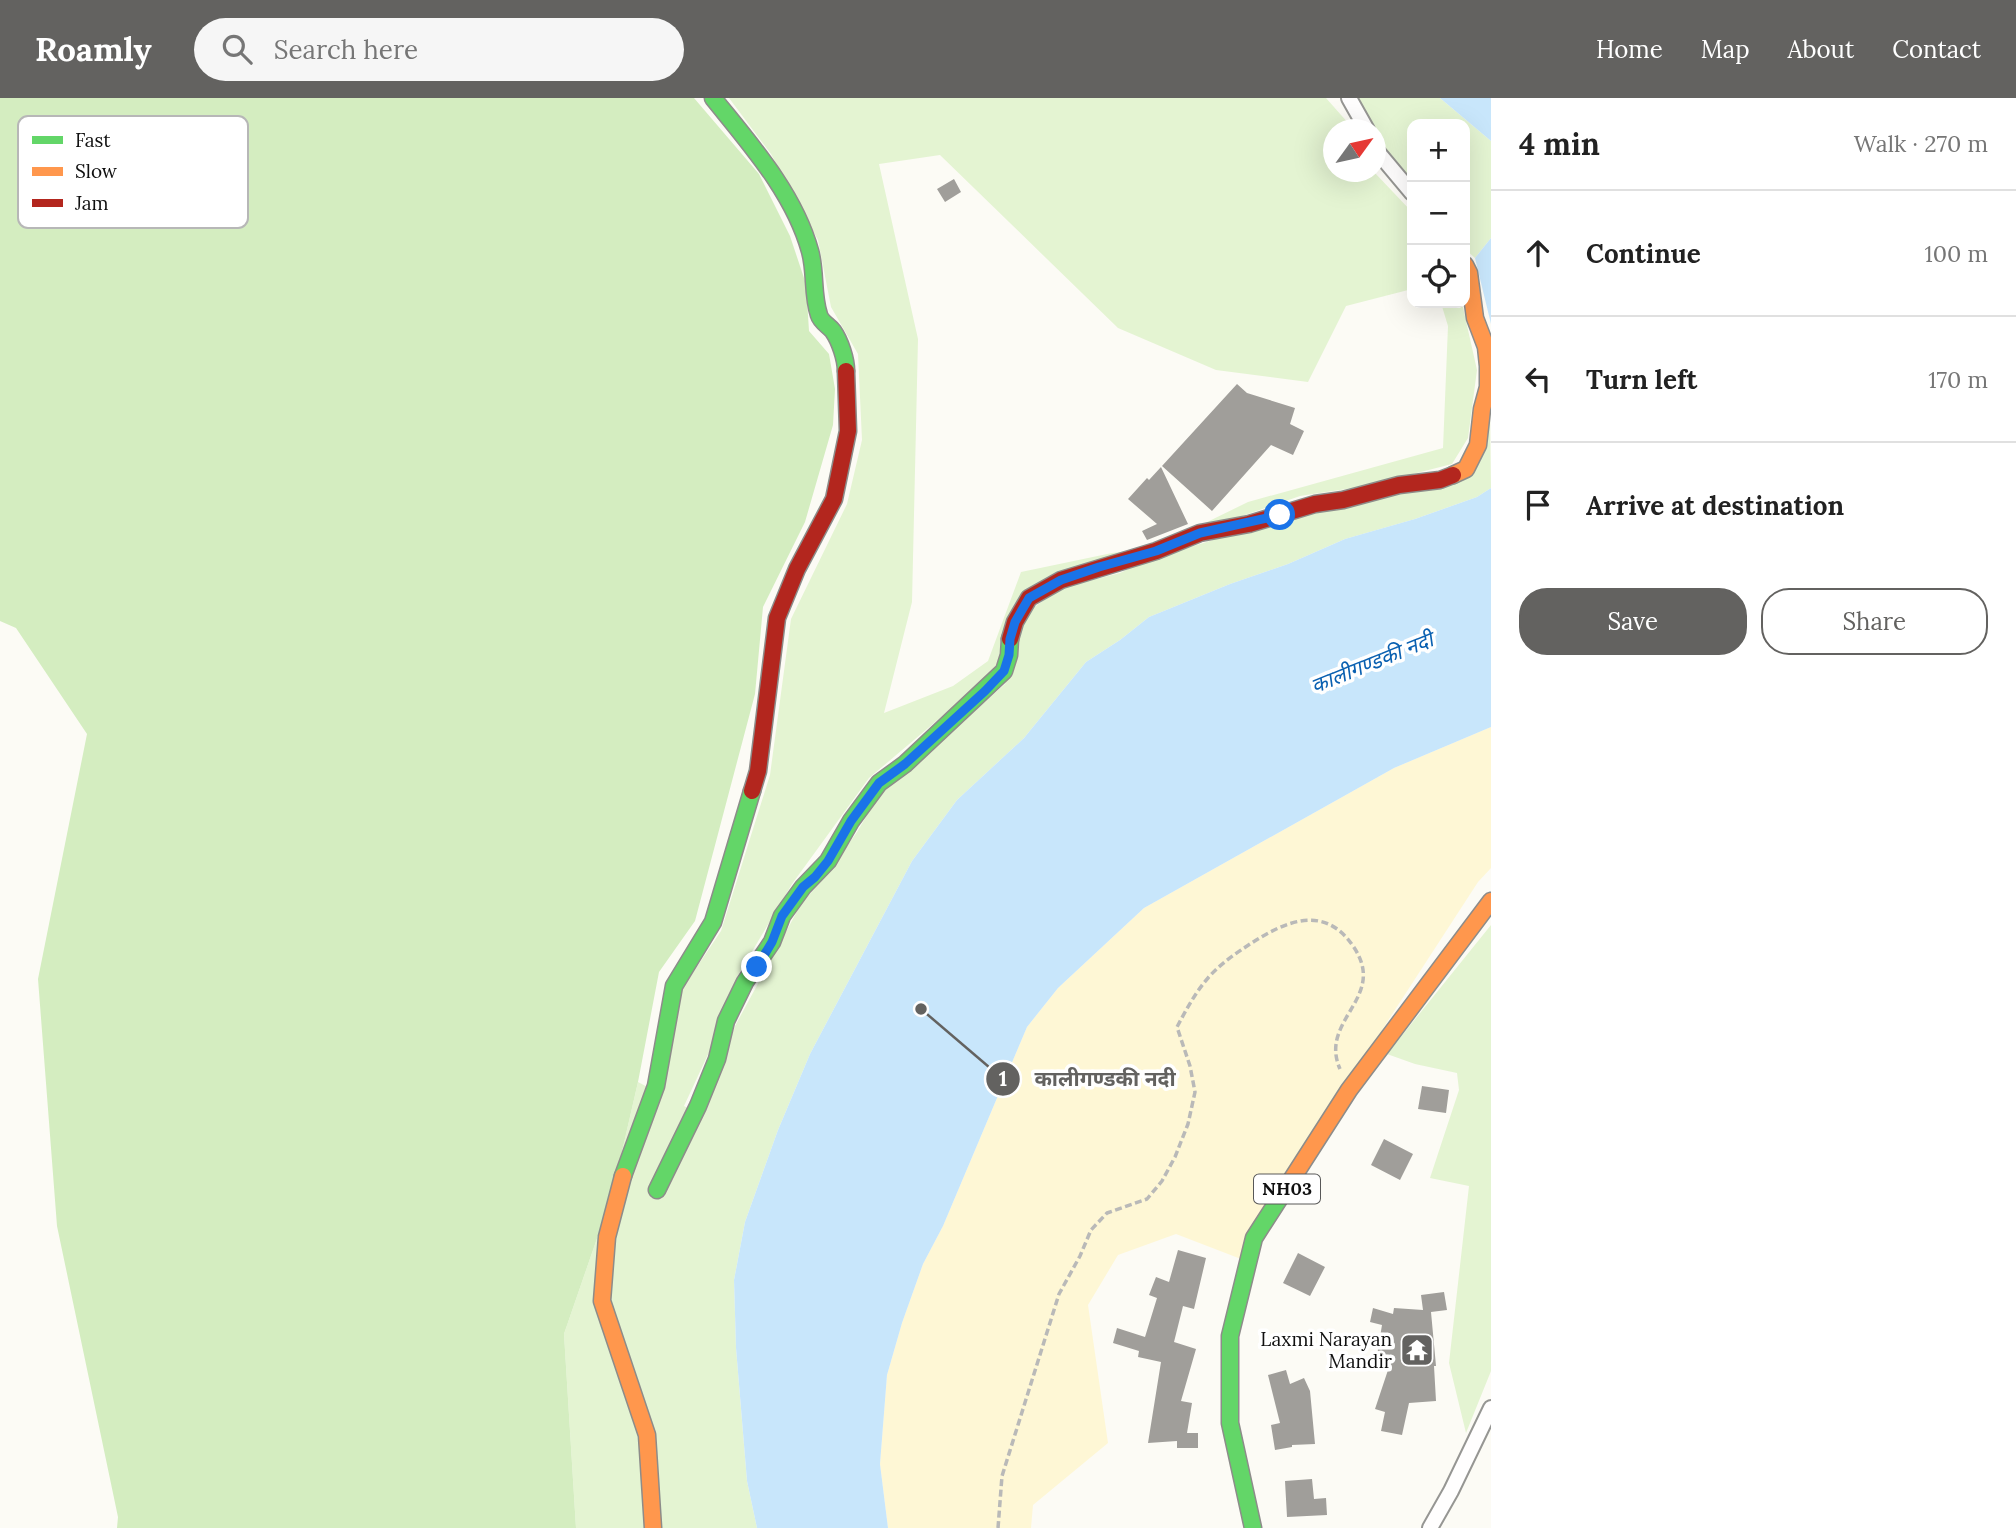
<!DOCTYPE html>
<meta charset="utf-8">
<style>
body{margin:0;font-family:Lora,"Noto Sans Devanagari",serif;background:#f6f6f6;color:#222}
.controls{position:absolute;right:21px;top:21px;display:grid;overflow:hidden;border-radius:14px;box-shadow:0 7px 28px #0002}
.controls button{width:63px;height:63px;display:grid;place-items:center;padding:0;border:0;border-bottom:2px solid #e0e0e0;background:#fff;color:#222;font:35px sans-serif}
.compass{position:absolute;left:1323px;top:21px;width:63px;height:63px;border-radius:50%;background:#fff;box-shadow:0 7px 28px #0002;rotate:57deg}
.stop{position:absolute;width:21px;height:21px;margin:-16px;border:5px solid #1a73e8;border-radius:50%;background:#fff}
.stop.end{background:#1a73e8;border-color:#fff;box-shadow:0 2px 7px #0008}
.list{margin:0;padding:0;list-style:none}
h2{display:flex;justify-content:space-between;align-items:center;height:91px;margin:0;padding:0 28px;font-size:30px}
h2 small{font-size:23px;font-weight:400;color:#767676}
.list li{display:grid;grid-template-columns:46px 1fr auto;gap:21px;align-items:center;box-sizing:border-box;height:126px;padding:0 28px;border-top:2px solid #e0e0e0}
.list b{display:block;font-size:26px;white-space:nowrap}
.list em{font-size:23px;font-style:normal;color:#767676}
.actions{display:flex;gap:14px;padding:21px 28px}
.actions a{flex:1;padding:16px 0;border:2px solid #636260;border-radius:28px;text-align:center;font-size:24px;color:#636260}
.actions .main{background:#636260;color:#fff}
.icon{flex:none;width:38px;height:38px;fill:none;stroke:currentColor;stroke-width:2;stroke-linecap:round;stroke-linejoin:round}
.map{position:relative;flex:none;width:1491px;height:1430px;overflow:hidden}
header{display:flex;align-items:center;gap:42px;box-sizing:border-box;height:98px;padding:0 35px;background:#636260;color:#fff}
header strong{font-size:33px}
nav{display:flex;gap:38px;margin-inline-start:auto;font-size:24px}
.search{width:490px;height:63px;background:#f6f6f6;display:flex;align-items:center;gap:18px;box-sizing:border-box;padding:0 24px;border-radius:38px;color:#767676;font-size:26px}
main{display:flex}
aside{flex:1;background:#fff}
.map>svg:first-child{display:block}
.green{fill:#e4f4d2}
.forest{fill:#d4edc0}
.sand{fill:#fef7d5}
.water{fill:#c8e6fb}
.building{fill:#a09e9a}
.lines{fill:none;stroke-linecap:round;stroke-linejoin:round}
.street-casing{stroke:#969693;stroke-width:18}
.fast-casing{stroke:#8d8c8a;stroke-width:19}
.slow-casing{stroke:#8d8c8a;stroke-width:19}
.jam-casing{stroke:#8d8c8a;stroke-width:19}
.path{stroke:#b9b9b8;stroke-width:3.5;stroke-dasharray:7 3.5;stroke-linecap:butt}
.street{stroke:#fffefe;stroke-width:14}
.fast{stroke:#63d668;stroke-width:16}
.slow{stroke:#ff974d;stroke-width:16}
.jam{stroke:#b3261e;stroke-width:16}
.route{stroke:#1a73e8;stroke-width:9}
.labels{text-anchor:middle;stroke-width:7;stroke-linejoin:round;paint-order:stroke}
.shield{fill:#fff;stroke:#585858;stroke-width:2}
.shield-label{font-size:18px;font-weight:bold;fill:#101010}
.poi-label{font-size:19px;fill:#101010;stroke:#fff;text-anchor:end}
.water-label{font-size:21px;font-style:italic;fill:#0960b1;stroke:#fff}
.key{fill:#fff;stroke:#b7b7b7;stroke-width:2}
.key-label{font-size:19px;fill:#101010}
.leader{fill:none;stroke:#636260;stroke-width:2.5}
.callout-dot{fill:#636260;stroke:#fff;stroke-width:2.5}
.mark-label{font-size:21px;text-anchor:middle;font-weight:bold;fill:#fff}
.callout-label{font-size:21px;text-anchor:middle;font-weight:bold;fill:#636260;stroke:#fff;stroke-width:7;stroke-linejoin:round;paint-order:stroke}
</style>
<header>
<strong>Roamly</strong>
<div class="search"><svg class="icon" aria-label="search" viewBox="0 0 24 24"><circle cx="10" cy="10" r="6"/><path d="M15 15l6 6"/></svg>Search here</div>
<nav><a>Home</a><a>Map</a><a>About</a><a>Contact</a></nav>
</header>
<main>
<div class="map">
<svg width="1491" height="1430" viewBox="0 0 1491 1430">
<rect width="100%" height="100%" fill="#fcfbf5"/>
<path class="green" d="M 729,0 L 1326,0 L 1349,26 L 1352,31 L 1334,32 L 1334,74 L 1374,74 L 1412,114 L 1412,191 L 1346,208 L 1308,284 L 1216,272 L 1118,230 L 940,57 L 879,66 L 918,241 L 912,504 L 884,615 L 953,588 L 988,563 L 1021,474 L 1112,455 L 1154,450 L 1248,404 L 1443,350 L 1448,228 L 1441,205 L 1462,205 L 1477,272 L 1468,340 L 1452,366 L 1366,388 L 1300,398 L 1199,433 L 1154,451 L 1059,480 L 1025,498 L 1002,541 L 998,571 L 869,680 L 792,786 L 737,879 L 711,950 L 684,1008 L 703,1018 L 735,928 L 801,806 L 825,779 L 857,734 L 879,697 L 1005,586 L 1015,564 L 1018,543 L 1026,515 L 1061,490 L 1120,475 L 1145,463 L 1291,418 L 1466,379 L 1480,364 L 1490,314 L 1491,390 L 1477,399 L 1415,421 L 1345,441 L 1288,466 L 1230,486 L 1149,519 L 1120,542 L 1086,564 L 1024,640 L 957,702 L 912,763 L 810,956 L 778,1032 L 745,1124 L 734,1182 L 736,1250 L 747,1383 L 757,1430 L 576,1430 L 564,1236 L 612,1097 L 638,984 L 659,995 L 680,894 L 721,833 L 770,677 L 791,521 L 847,406 L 862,342 L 858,256 L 831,209 L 818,142 L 771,56 Z
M 1358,0 L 1440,0 L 1491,43 L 1491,140 L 1475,160 L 1465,151 L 1465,26 L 1412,26 L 1412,83 L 1382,53 L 1376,32 L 1373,31 Z
M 1491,827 L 1491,1273 L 1466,1335 L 1449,1265 L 1469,1088 L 1430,1080 L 1459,992 L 1457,975 L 1415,966 L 1387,956 Z"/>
<path class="forest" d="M 0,0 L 694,0 L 759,76 L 790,138 L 806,186 L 809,233 L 829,256 L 835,291 L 833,327 L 805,424 L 763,509 L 755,596 L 695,823 L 659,874 L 638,984 L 612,1097 L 564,1236 L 576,1430 L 117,1430 L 118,1419 L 57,1128 L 38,881 L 87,636 L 16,530 L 0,523 Z"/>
<path class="sand" d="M 1491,629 L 1491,770 L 1478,784 L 1389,921 L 1241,1161 L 1176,1136 L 1118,1157 L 1088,1207 L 1108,1345 L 1033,1407 L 1031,1430 L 888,1430 L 880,1366 L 887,1277 L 902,1225 L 923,1166 L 943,1128 L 1027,929 L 1058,890 L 1144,810 L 1394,670 Z"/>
<path class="water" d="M 1440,0 L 1491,0 L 1491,43 Z
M 1491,140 L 1491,226 L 1475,160 Z
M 1491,390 L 1491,629 L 1394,670 L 1144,810 L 1058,890 L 1027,929 L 943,1128 L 923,1166 L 902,1225 L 887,1277 L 880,1366 L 888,1430 L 757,1430 L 747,1383 L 736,1250 L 734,1182 L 745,1124 L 778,1032 L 810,956 L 912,763 L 957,702 L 1024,640 L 1086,564 L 1120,542 L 1149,519 L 1230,486 L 1288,466 L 1345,441 L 1415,421 L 1477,399 Z"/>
<path class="building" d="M 954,81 L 961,94 L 945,104 L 937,91 Z
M 1237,286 L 1247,295 L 1295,310 L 1290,326 L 1304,333 L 1293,357 L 1271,347 L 1212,413 L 1162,368 Z
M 1161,369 L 1188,426 L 1147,442 L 1142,433 L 1157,426 L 1128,401 L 1147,380 L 1149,382 Z
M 1422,988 L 1449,992 L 1446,1015 L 1418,1011 Z
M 1384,1041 L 1413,1056 L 1400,1082 L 1371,1067 Z
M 1178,1152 L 1206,1160 L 1194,1211 L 1183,1208 L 1174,1244 L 1196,1251 L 1181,1303 L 1192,1305 L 1187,1335 L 1198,1335 L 1198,1350 L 1177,1350 L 1177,1343 L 1148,1345 L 1161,1264 L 1138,1259 L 1139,1253 L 1113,1245 L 1117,1230 L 1145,1239 L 1157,1200 L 1149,1197 L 1156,1179 L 1169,1184 Z
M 1298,1155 L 1325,1169 L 1310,1198 L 1283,1185 Z
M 1444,1194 L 1447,1212 L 1431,1214 L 1436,1268 L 1434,1268 L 1436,1303 L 1409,1305 L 1402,1337 L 1381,1333 L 1385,1314 L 1375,1311 L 1392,1260 L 1377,1257 L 1382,1227 L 1370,1224 L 1373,1210 L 1393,1216 L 1394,1210 L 1423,1212 L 1421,1197 Z
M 1286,1272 L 1290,1286 L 1304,1280 L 1310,1293 L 1315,1346 L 1292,1347 L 1292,1349 L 1275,1352 L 1271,1327 L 1280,1325 L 1268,1277 Z
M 1312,1381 L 1314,1401 L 1326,1400 L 1327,1417 L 1287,1419 L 1285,1383 Z"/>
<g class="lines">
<defs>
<path id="street" d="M 1349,0 L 1367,32
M 1376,52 L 1412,95
M 1430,1430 L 1451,1393 L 1491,1310"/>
<path id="fast" d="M 713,0 C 750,46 794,95 810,153 C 816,174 812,196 819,217 C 821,224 828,227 833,233 C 840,243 846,261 846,273
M 623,1078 L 656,988 L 674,888 L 713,824 L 752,693
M 657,1092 L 698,1008 L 717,961 L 726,923 L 745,884 L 772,844 L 782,818 L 803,789 L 828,763 L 851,723 L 879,685 L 905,666 L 1004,573 L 1009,557 L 1010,541
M 1253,1430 L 1230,1325 L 1230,1238 L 1254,1140 L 1290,1084"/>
<path id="slow" d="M 1453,377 L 1466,371 L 1478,347 L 1482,311 L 1488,289 L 1488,268 L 1486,249 L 1475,220 L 1469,175 L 1465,167
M 623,1078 L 607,1139 L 602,1203 L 647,1337 L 653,1430
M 1290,1084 L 1349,992 L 1491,803"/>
<path id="jam" d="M 1010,541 L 1015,524 L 1029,500 L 1061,482 L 1156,453 L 1200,435 L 1249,426 L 1315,406 L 1343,402 L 1399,387 L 1440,382 L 1453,377
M 752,693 L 758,673 L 777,520 L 797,471 L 834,401 L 848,333 L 846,273"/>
</defs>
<use href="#street" class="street-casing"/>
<use href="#fast" class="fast-casing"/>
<use href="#slow" class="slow-casing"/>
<use href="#jam" class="jam-casing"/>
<path class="path" d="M 998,1430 L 1002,1378 L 1059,1196 L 1080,1158 L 1091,1132 L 1107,1115 L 1147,1101 L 1162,1083 L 1175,1059 L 1188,1026 L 1195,994 L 1190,968 L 1177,929 C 1186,912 1195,895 1208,880 C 1220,866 1235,856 1250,846 C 1284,824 1324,805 1353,848 C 1389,900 1318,921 1340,971"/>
<use href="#street" class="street"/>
<use href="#fast" class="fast"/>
<use href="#slow" class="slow"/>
<use href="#jam" class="jam"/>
</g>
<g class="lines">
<path class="route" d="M 757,869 L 772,844 L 782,818 L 803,789 L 815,779 L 828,763 L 851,723 L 879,685 L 905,666 L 985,593 L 1004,573 L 1009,557 L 1010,541 L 1015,524 L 1029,500 L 1061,482 L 1099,469 L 1156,453 L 1200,435 L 1280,417"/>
</g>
<defs>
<symbol id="temple-square" viewBox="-11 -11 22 22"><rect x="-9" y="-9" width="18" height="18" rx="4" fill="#636260" stroke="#fff"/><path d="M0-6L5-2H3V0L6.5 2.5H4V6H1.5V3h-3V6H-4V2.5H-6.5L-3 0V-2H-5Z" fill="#fff"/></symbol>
</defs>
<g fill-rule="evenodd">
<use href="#temple-square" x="1398" y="1233" width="38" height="38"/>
</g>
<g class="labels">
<rect class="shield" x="1254" y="1076.5" width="66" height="29" rx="5"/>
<g class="shield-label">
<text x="1287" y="1097">NH03</text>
</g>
<g class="poi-label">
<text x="1392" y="1248">Laxmi Narayan<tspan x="1392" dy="22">Mandir</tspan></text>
</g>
<g class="water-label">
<text transform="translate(1372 565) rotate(-22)" y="7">कालीगण्डकी नदी</text>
</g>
</g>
<rect x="18" y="18" width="230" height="112" rx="10" class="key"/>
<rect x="32" y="38" width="31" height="8" fill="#63d668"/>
<rect x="32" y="69" width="31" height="9" fill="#ff974d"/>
<rect x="32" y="101" width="31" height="8" fill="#b3261e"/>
<g class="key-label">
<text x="75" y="49">Fast</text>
<text x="75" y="80">Slow</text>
<text x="75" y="112">Jam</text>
</g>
<path class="leader" d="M921 911L1003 981"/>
<g class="callout-dot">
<circle cx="921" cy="911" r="7"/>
<circle cx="1003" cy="981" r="18"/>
</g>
<g class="mark-label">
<text x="1003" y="988">1</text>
</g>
<g class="callout-label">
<text x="1105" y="988">कालीगण्डकी नदी</text>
</g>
</svg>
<div class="controls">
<button>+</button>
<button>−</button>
<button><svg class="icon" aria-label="locate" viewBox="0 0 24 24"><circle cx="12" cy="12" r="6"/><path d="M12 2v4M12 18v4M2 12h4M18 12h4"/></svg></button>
</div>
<svg class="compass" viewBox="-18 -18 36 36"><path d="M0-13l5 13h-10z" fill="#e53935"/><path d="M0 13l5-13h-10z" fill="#767676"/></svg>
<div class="stop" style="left:1280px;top:417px"></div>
<div class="stop end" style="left:757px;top:869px"></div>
</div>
<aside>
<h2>4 min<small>Walk · 270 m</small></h2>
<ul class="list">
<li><svg class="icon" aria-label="ahead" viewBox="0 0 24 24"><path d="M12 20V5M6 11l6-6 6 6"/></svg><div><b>Continue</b></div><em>100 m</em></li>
<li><svg class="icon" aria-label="left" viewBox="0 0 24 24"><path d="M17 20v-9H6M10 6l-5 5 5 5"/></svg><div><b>Turn left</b></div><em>170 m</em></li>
<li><svg class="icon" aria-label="arrive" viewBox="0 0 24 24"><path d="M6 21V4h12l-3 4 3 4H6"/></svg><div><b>Arrive at destination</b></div></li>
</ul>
<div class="actions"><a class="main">Save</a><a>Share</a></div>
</aside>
</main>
